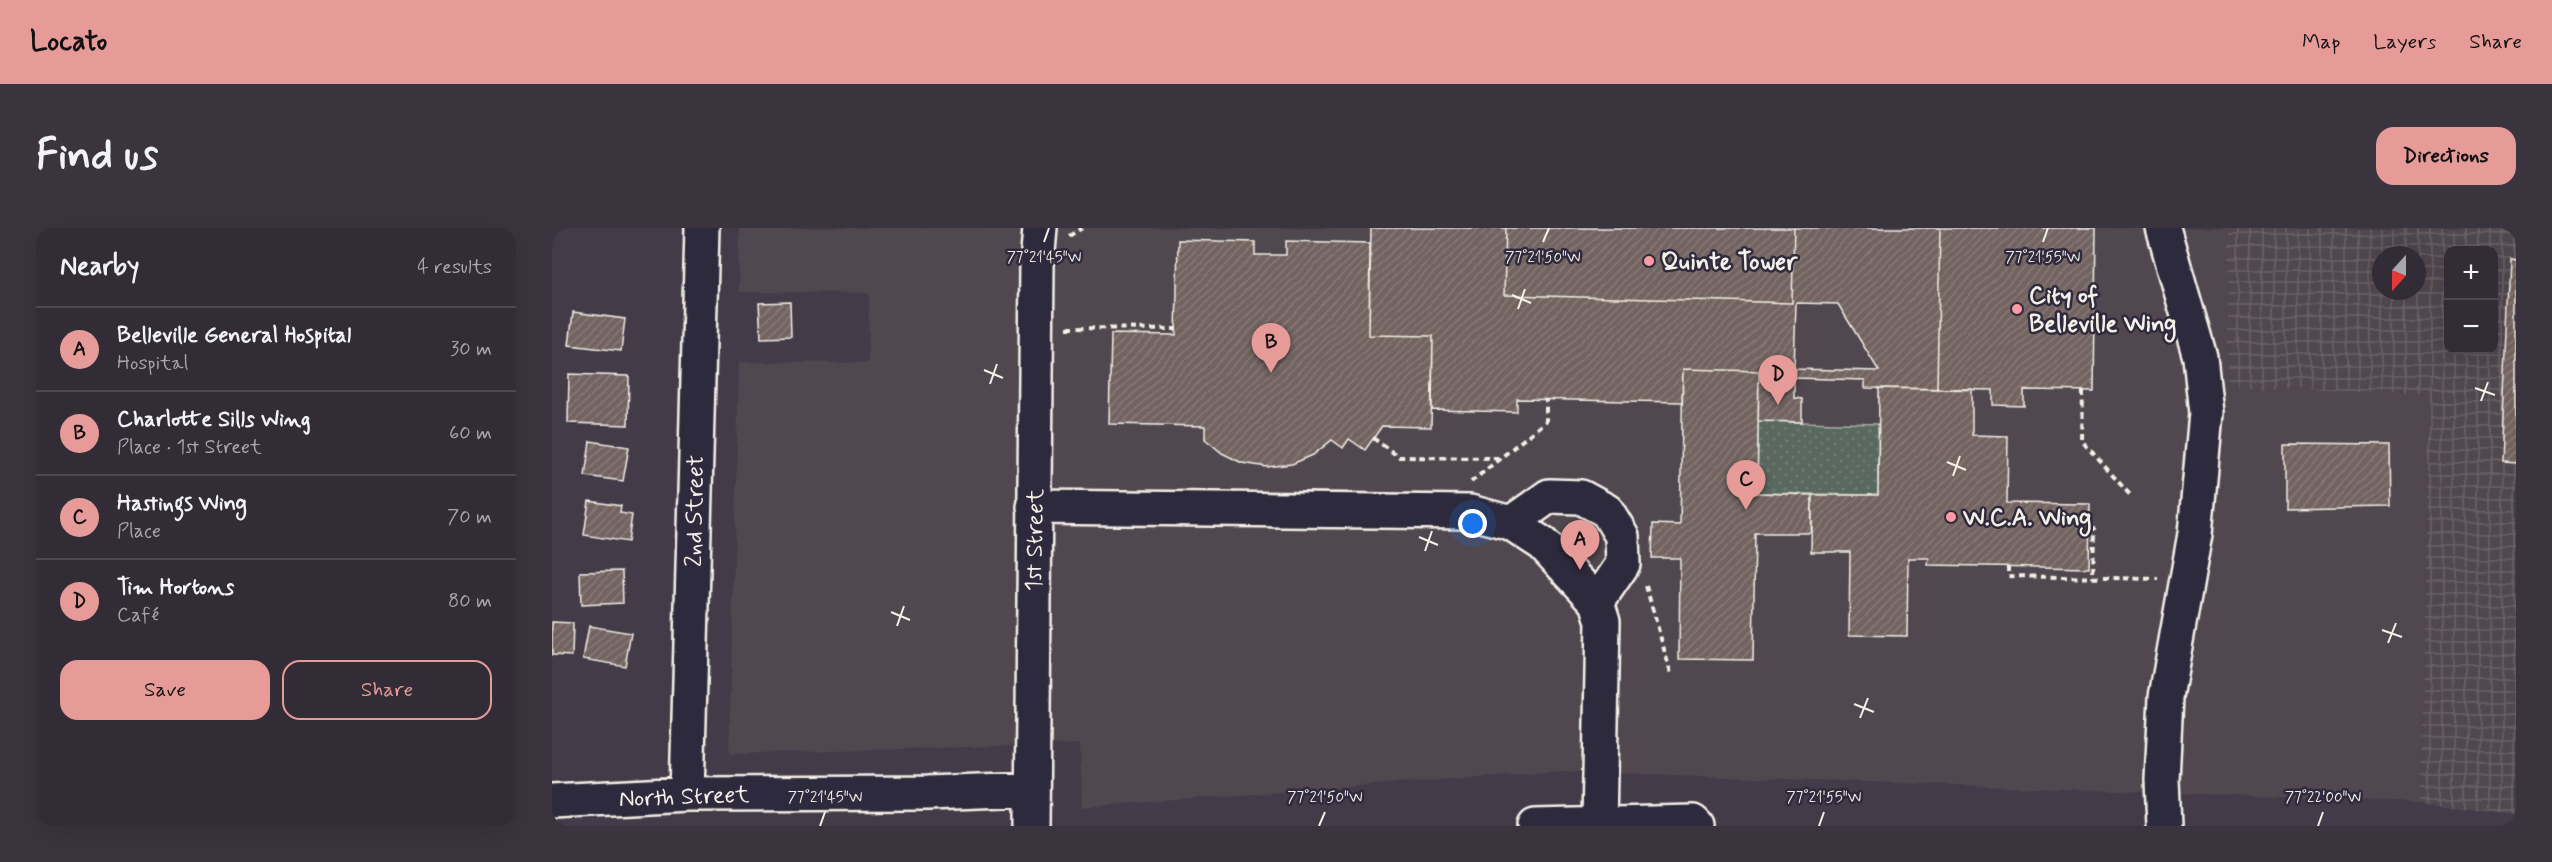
<!DOCTYPE html>
<meta charset="utf-8">
<style>
body{margin:0;font-family:Mynerve,sans-serif;background:#3a343e;color:#f1f3f6}
.controls{position:absolute;right:18px;top:18px;display:grid;overflow:hidden;border-radius:12px;box-shadow:0 6px 24px #0002}
.controls button{width:54px;height:54px;display:grid;place-items:center;padding:0;border:0;border-bottom:2px solid #4d4851;background:#322c36;color:#f1f3f6;font:30px sans-serif}
.compass{position:absolute;left:1820px;top:18px;width:54px;height:54px;border-radius:50%;background:#322c36;box-shadow:0 6px 24px #0002;rotate:201deg}
.you{position:absolute;left:921px;top:296px;width:21px;height:21px;margin:-15px;border:4px solid #fff;border-radius:50%;background:#1a73e8;box-shadow:0 0 0 9px #1a73e833}
.badge{display:grid;place-items:center;width:39px;height:39px;border-radius:50%;background:#e69b98;color:#111;font-size:20px;font-weight:700}
.pin{position:absolute;translate:-50% -50px;filter:drop-shadow(0 2px 3px #0008)}
.pin::after{content:'';position:absolute;top:32px;width:21px;height:18px;background:inherit;clip-path:polygon(0 0,100% 0,50% 100%)}
.list{margin:0;padding:0;list-style:none}
h2{display:flex;justify-content:space-between;align-items:center;height:78px;margin:0;padding:0 24px;font-size:26px}
h2 small{font-size:20px;font-weight:400;color:#a8a7ad}
.list li{display:grid;grid-template-columns:39px 1fr auto;gap:18px;align-items:center;box-sizing:border-box;height:84px;padding:0 24px;border-top:2px solid #4d4851}
.list b{display:block;font-size:22px;white-space:nowrap}
.list p{margin:0;font-size:20px;white-space:nowrap;color:#a8a7ad}
.list em{font-size:20px;font-style:normal;color:#a8a7ad}
.actions{display:flex;gap:12px;padding:18px 24px}
.actions a{flex:1;padding:14px 0;border:2px solid #e69b98;border-radius:18px;text-align:center;font-size:21px;color:#e69b98}
.actions .main{background:#e69b98;color:#111}
.map{position:relative;flex:none;width:1964px;height:598px;overflow:hidden;border-radius:18px}
header{display:flex;align-items:center;gap:36px;box-sizing:border-box;height:84px;padding:0 30px;background:#e69b98;color:#111}
header strong{font-size:28px}
nav{display:flex;gap:33px;margin-inline-start:auto;font-size:21px}
.intro{display:flex;align-items:center;justify-content:space-between;box-sizing:border-box;height:144px;padding:0 36px}
h1{margin:0;font-size:42px}
.button{padding:15px 27px;border-radius:18px;background:#e69b98;color:#111;font-size:21px;font-weight:700}
main{display:flex;gap:36px;padding:0 36px}
aside{flex:1;background:#322c36;border-radius:18px;box-shadow:0 6px 24px #0002}
.map>svg:first-child{display:block}
.built{fill:#51474f}
.industrial{fill:url(#industrial-grid);fill-rule:evenodd}
.grass{fill:url(#grass-dots);stroke:#a7ada4;stroke-width:1.5}
.building{fill:url(#building-hatch);stroke:#f4f1e8;stroke-width:1.5;fill-rule:evenodd}
.lines{fill:none;stroke-linecap:round;stroke-linejoin:round}
.minor-casing{stroke:#f4f1e8;stroke-width:38}
.major-casing{stroke:#f4f1e8;stroke-width:38}
.path{stroke:#f4f1e8;stroke-width:4;stroke-dasharray:6 4.5;stroke-linecap:butt}
.minor{stroke:#2f2a3d;stroke-width:33}
.major{stroke:#2f2a3d;stroke-width:33}
.ticks{fill:none;stroke:#f4f1e8;stroke-width:2}
.poi-dot{fill:#ff9aa2;stroke:#2f2a3d;stroke-width:2}
.labels{text-anchor:middle;stroke-width:5;stroke-linejoin:round;paint-order:stroke}
.poi-label{font-size:24px;font-weight:bold;fill:#f4f1e8;stroke:#2f2a3d;text-anchor:start}
.street-label{font-size:24px;fill:#f4f1e8;stroke:#2f2a3d}
.ticks-label{font-size:15px;text-anchor:middle;fill:#f4f1e8;stroke:#2f2a3d;stroke-width:5;stroke-linejoin:round;paint-order:stroke}
</style>
<header>
<strong>Locato</strong>
<nav><a>Map</a><a>Layers</a><a>Share</a></nav>
</header>
<div class="intro"><h1>Find us</h1><a class="button">Directions</a></div>
<main>
<aside>
<h2>Nearby<small>4 results</small></h2>
<ul class="list">
<li><span class="badge">A</span><div><b>Belleville General Hospital</b><p>Hospital</p></div><em>30 m</em></li>
<li><span class="badge">B</span><div><b>Charlotte Sills Wing</b><p>Place · 1st Street</p></div><em>60 m</em></li>
<li><span class="badge">C</span><div><b>Hastings Wing</b><p>Place</p></div><em>70 m</em></li>
<li><span class="badge">D</span><div><b>Tim Hortons</b><p>Café</p></div><em>80 m</em></li>
</ul>
<div class="actions"><a class="main">Save</a><a>Share</a></div>
</aside>
<div class="map">
<svg width="1964" height="598" viewBox="0 0 1964 598">
<defs>
<pattern id="industrial-grid" width="8" height="8" patternUnits="userSpaceOnUse" patternTransform="scale(1.5)"><rect width="8" height="8" fill="#51474f"/><path d="M0 4h8M4 0v8" fill="none" stroke="#6b6268"/></pattern>
<pattern id="grass-dots" width="8" height="8" patternUnits="userSpaceOnUse" patternTransform="scale(1.5)"><rect width="8" height="8" fill="#5a6960"/><path d="M2 2h.1M6 6h.1" fill="none" stroke="#727f77" stroke-width="1.8" stroke-linecap="round"/></pattern>
<pattern id="building-hatch" width="6" height="6" patternUnits="userSpaceOnUse" patternTransform="scale(1.5)"><rect width="6" height="6" fill="#726360"/><path d="M-1 1l2-2M0 6l6-6M5 7l2-2" fill="none" stroke="#877a77"/></pattern>
</defs>
<rect width="100%" height="100%" fill="#433b48"/>
<filter id="ink" filterUnits="userSpaceOnUse"><feTurbulence type="fractalNoise" baseFrequency=".0167" numOctaves="2"/><feDisplacementMap in="SourceGraphic" scale="12" xChannelSelector="R" yChannelSelector="G"/><feConvolveMatrix kernelMatrix="1 2 1 2 8 2 1 2 1" color-interpolation-filters="sRGB"/></filter>
<g filter="url(#ink)">
<path class="built" d="M 188,0 L 1677,0 L 1675,157 L 1877,168 L 1869,574 L 1008,543 L 530,579 L 528,516 L 177,526 L 187,134 L 316,135 L 317,65 L 187,64 Z"/>
<path class="industrial" d="M 1677,0 L 1964,0 L 1964,586 L 1869,574 L 1877,168 L 1675,157 ZM 1896,22 L 1942,22 L 1942,122 L 1896,122 ZM 1829,27 L 1865,27 L 1865,63 L 1829,63 Z"/>
<path class="grass" d="M 1206,193 L 1326,196 L 1326,267 L 1205,265 Z"/>
<path class="building" d="M 819,0 L 954,0 L 952,67 L 1240,75 L 1242,0 L 1388,0 L 1385,161 L 1313,160 L 1313,152 L 1242,150 L 1242,170 L 1250,171 L 1250,194 L 1206,193 L 1207,143 L 1131,141 L 1130,174 L 965,171 L 965,184 L 880,182 L 881,108 L 817,107 ZM 1244,75 L 1286,76 L 1327,143 L 1242,141 Z
M 954,0 L 1242,0 L 1240,75 L 952,67 Z
M 1388,0 L 1544,0 L 1542,163 L 1472,162 L 1472,178 L 1441,177 L 1441,162 L 1385,161 Z
M 626,12 L 703,14 L 703,27 L 734,27 L 734,13 L 818,15 L 817,107 L 881,108 L 879,199 L 830,198 L 813,222 L 797,211 L 791,220 L 780,212 L 761,227 L 740,236 L 715,239 L 690,235 L 670,225 L 653,211 L 653,198 L 557,196 L 559,106 L 624,107 Z
M 1958,31 L 1964,32 L 1964,236 L 1949,235 Z
M 238,74 L 239,109 L 209,110 L 207,75 Z
M 21,84 L 73,91 L 69,123 L 17,117 Z
M 1131,141 L 1207,143 L 1205,265 L 1260,267 L 1260,305 L 1203,305 L 1201,432 L 1127,431 L 1128,330 L 1100,330 L 1101,296 L 1128,297 Z
M 17,146 L 77,148 L 76,197 L 16,195 Z
M 1327,160 L 1420,161 L 1420,207 L 1456,208 L 1455,275 L 1538,276 L 1537,340 L 1376,337 L 1377,330 L 1356,330 L 1355,408 L 1297,407 L 1298,324 L 1259,324 L 1260,267 L 1326,267 Z
M 38,213 L 77,219 L 71,253 L 33,248 Z
M 1733,216 L 1837,217 L 1838,278 L 1733,280 Z
M 37,273 L 69,278 L 68,285 L 80,287 L 76,314 L 32,307 Z
M 70,343 L 71,375 L 29,377 L 28,344 Z
M 0,394 L 21,395 L 20,428 L 0,427 Z
M 37,398 L 79,405 L 73,438 L 31,431 Z"/>
<g class="lines">
<defs>
<path id="minor" d="M 1611,0 L 1648,129 L 1654,185 L 1643,306 L 1614,469 L 1610,552 L 1612,598
M 482,279 L 918,284 L 959,295 L 991,316 L 1045,374 L 1051,393 L 1047,598
M 959,295 L 997,268 L 1029,269 L 1055,283 L 1070,308 L 1071,336 L 1045,374
M 135,566 L 150,0
M 0,573 L 135,566 L 375,565 L 479,561
M 480,598 L 485,36 L 488,0"/>
<path id="major" d="M 983,598 L 1141,594 L 1145,598"/>
</defs>
<use href="#minor" class="minor-casing"/>
<use href="#major" class="major-casing"/>
<path class="path" d="M 517,8 L 530,0
M 515,100 L 625,101
M 1531,163 L 1530,213 L 1579,268
M 821,210 L 847,229 L 946,230
M 919,254 L 994,193 L 994,172
M 1537,301 L 1542,301 L 1541,350
M 1456,338 L 1456,348 L 1606,351
M 1094,358 L 1119,446"/>
<use href="#minor" class="minor"/>
<use href="#major" class="major"/>
</g>
</g>
<path class="ticks" d="M 492,14 L 497,0M 991,14 L 997,0M 1491,14 L 1496,0M 960,67 L 979,75M 966,81 L 973,61M 432,142 L 451,150M 438,156 L 445,136M 1923,160 L 1943,167M 1929,173 L 1936,154M 1395,234 L 1414,242M 1401,248 L 1408,228M 867,309 L 886,317M 873,323 L 880,303M 339,384 L 358,392M 345,398 L 352,378M 1830,402 L 1850,409M 1836,415 L 1844,395M 1302,476 L 1322,484M 1308,490 L 1316,470M 268,598 L 273,584M 767,598 L 773,584M 1267,598 L 1272,584M 1766,598 L 1771,584"/>
<g class="poi-dot">
<circle cx="1097" cy="33" r="6"/>
<circle cx="1465" cy="81" r="6"/>
<circle cx="1399" cy="289" r="6"/>
</g>
<g class="labels">
<g class="poi-label">
<text x="1109" y="41">Quinte Tower</text>
<text x="1477" y="75">City of<tspan x="1477" dy="28">Belleville Wing</tspan></text>
<text x="1411" y="297">W.C.A. Wing</text>
</g>
<g class="street-label">
<text transform="translate(142 283) rotate(-89)" y="8">2nd Street</text>
<text transform="translate(482 312) rotate(-89)" y="8">1st Street</text>
<text transform="translate(132 568) rotate(-2)" y="8">North Street</text>
</g>
</g>
<g class="ticks-label">
<text x="991" y="34">77°21'50"W</text>
<text x="492" y="34">77°21'45"W</text>
<text x="1491" y="34">77°21'55"W</text>
<text x="273" y="574">77°21'45"W</text>
<text x="773" y="574">77°21'50"W</text>
<text x="1272" y="574">77°21'55"W</text>
<text x="1771" y="574">77°22'00"W</text>
</g>
</svg>
<div class="controls">
<button>+</button>
<button>−</button>
</div>
<svg class="compass" viewBox="-18 -18 36 36"><path d="M0-13l5 13h-10z" fill="#e53935"/><path d="M0 13l5-13h-10z" fill="#a8a7ad"/></svg>
<div class="you"></div>
<div class="pin badge" style="left:1028px;top:342px">A</div>
<div class="pin badge" style="left:719px;top:145px">B</div>
<div class="pin badge" style="left:1194px;top:282px">C</div>
<div class="pin badge" style="left:1226px;top:177px">D</div>
</div>
</main>
